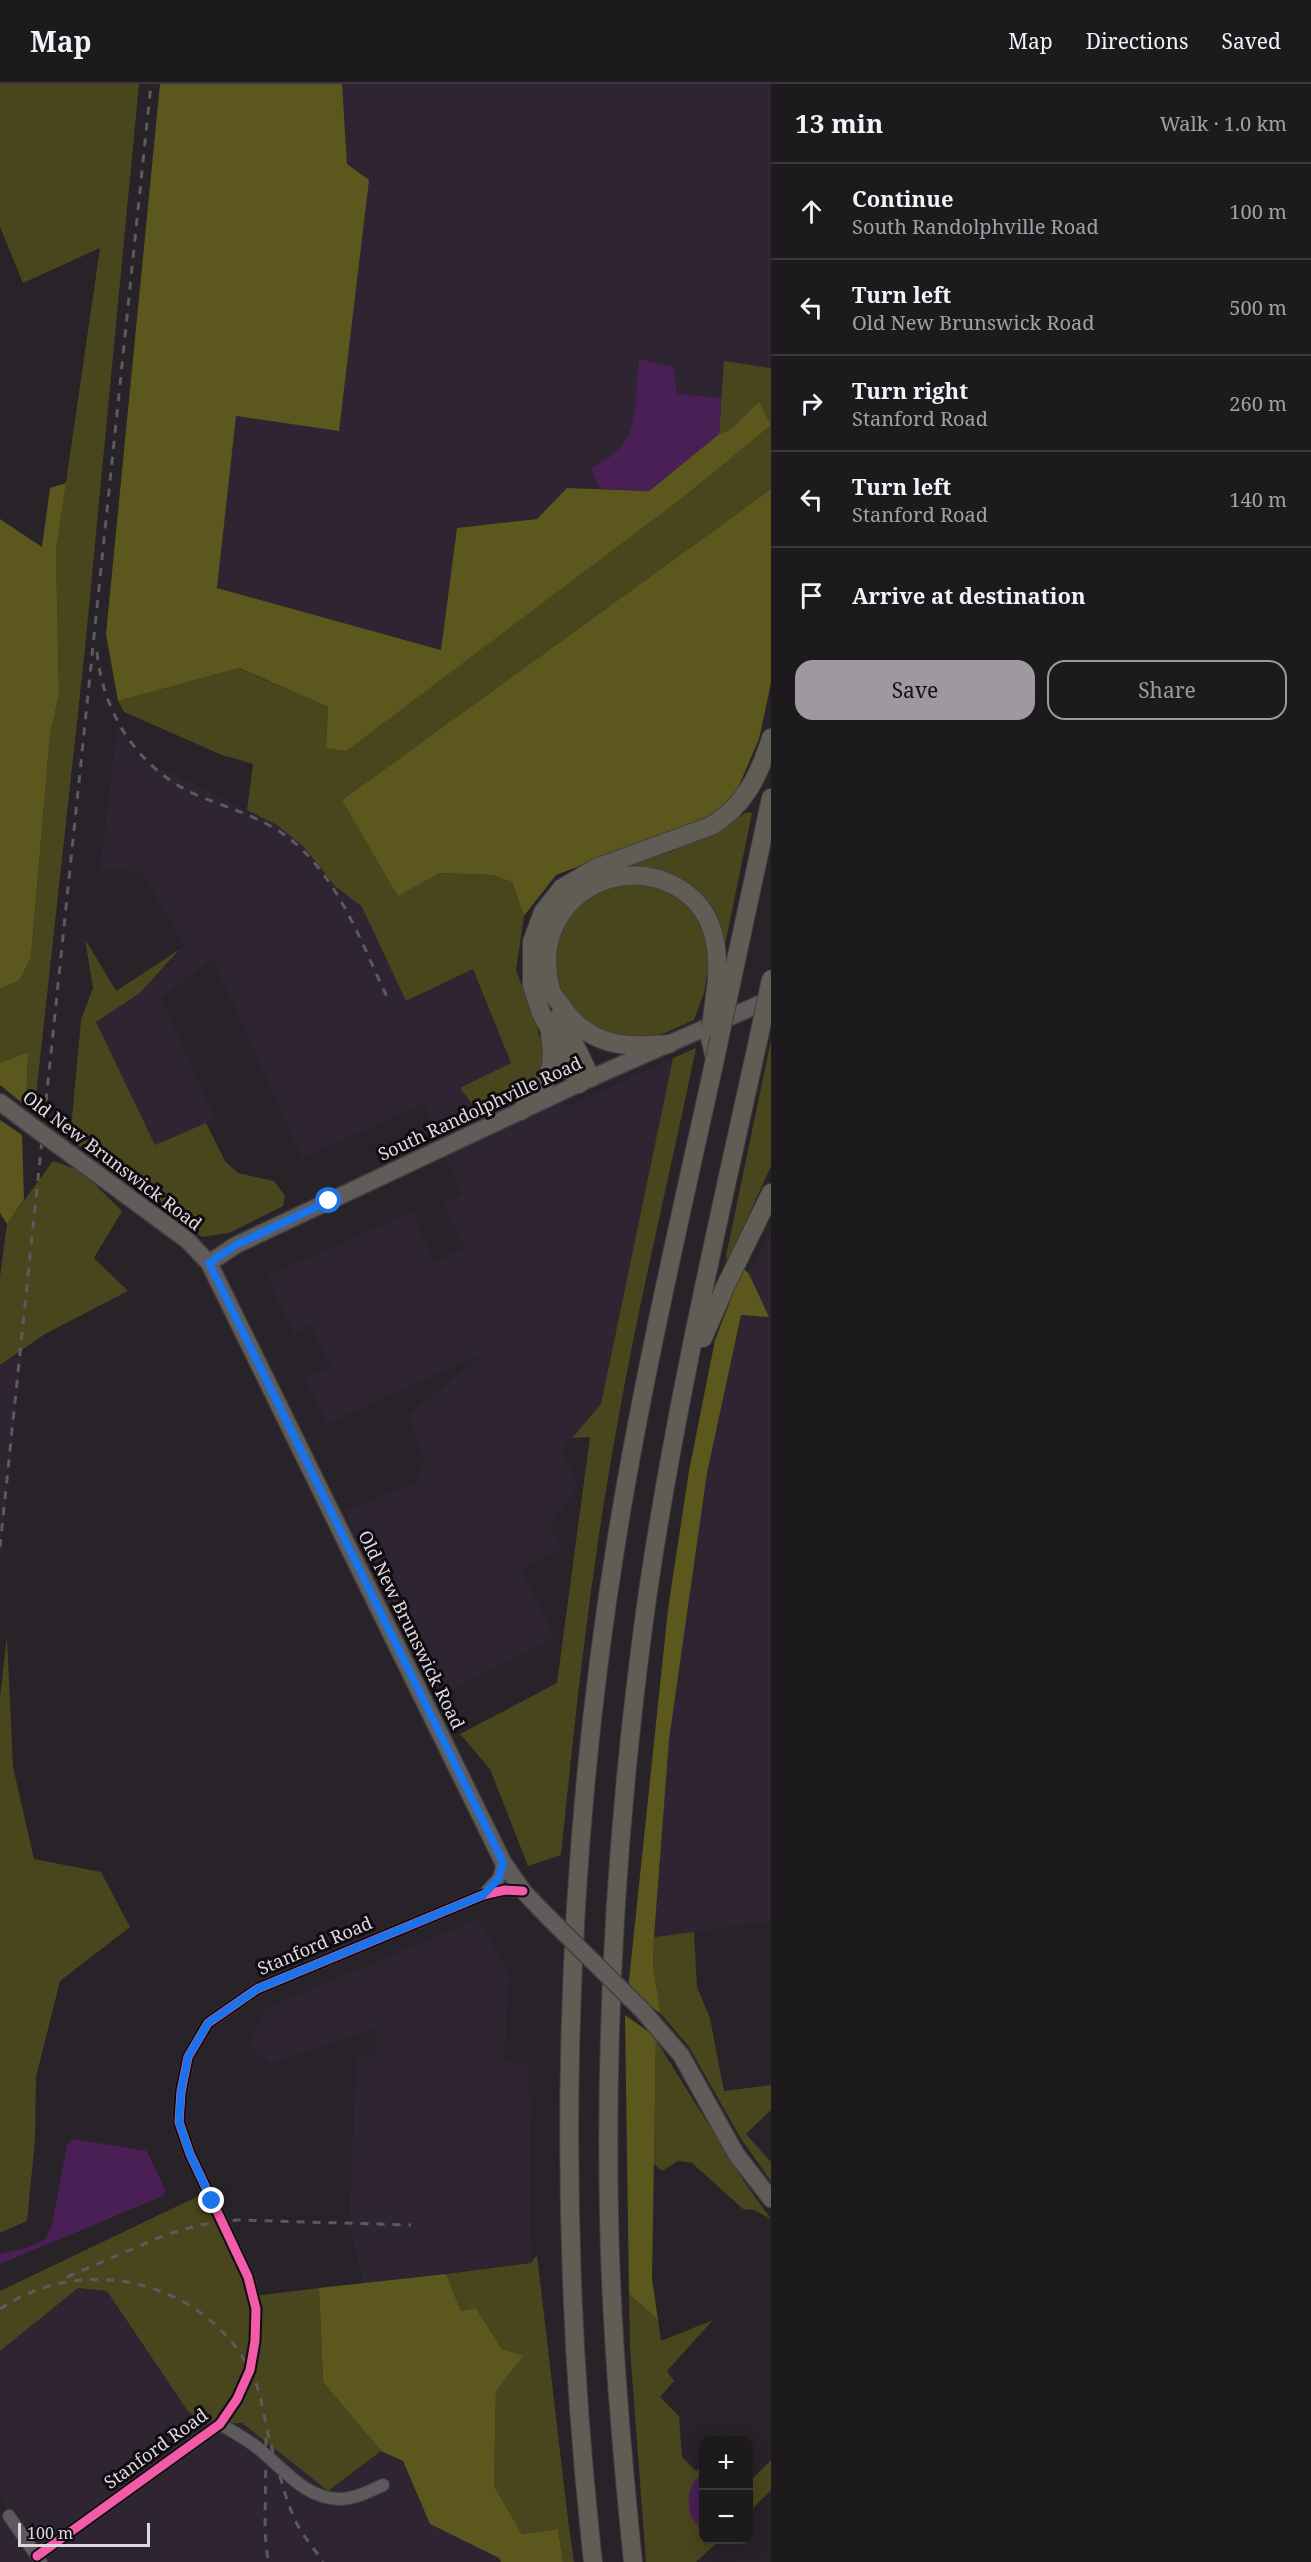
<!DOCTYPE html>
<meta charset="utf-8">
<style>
body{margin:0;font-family:"Noto Serif",serif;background:#252327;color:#f1f3f6}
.controls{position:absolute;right:18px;bottom:18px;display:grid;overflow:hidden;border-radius:12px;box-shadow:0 3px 15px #0003}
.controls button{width:54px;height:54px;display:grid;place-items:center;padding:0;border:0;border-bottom:2px solid #3b383c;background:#1d1a1e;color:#f1f3f6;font:30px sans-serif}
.scale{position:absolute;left:18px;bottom:15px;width:132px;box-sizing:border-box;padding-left:6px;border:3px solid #ded9df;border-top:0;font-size:16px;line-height:21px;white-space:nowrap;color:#ded9df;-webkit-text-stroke:4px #0f0c10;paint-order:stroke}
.stop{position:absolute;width:18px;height:18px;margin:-14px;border:4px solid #1a73e8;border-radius:50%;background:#fff}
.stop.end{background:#1a73e8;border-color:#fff;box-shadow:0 2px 6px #0008}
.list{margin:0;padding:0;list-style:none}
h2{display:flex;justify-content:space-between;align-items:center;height:78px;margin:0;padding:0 24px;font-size:26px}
h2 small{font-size:20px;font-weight:400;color:#a0a1a4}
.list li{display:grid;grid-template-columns:39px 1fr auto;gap:18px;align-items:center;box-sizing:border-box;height:96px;padding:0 24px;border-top:2px solid #3b383c}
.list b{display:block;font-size:22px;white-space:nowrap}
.list p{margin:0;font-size:20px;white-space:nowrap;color:#a0a1a4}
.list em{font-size:20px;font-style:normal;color:#a0a1a4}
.actions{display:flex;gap:12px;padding:18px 24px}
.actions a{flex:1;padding:14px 0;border:2px solid #9e999f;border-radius:18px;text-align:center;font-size:21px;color:#9e999f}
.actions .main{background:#9e999f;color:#111}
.icon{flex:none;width:33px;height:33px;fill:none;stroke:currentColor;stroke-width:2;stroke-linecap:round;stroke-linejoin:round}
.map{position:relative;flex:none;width:771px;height:2478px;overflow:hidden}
header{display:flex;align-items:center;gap:36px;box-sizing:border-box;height:84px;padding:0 30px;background:#1d1a1e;border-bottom:2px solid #3b383c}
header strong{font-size:28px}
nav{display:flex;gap:33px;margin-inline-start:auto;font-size:21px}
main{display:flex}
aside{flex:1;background:#1d1a1e}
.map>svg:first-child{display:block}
.built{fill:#2f2532}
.green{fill:#49451d}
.forest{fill:#5c571c}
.water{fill:#4a1f56}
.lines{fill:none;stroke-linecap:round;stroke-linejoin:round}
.minor-casing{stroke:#413e42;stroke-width:14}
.major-casing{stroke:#413e42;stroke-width:19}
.highway-casing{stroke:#413e42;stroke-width:20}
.minor{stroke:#5d5a5e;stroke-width:12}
.major{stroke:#5f5c59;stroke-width:16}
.highway{stroke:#605d54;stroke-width:18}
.rail{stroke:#5d5a5e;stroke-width:3;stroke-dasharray:8 8;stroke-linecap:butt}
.major-bridge-casing{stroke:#413e42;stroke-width:19;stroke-linecap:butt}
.highway-bridge-casing{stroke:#413e42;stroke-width:20;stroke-linecap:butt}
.major-bridge{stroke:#5f5c59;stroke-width:16}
.highway-bridge{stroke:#605d54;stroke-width:18}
.cycleway-casing{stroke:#0f0c10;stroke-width:13}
.cycleway{stroke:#f35aa7;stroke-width:9}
.route{stroke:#1a73e8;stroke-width:8}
.labels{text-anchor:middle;stroke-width:6;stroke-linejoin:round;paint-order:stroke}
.street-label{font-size:18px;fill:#ded9df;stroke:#0f0c10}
</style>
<header>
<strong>Map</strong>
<nav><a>Map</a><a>Directions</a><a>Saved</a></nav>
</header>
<main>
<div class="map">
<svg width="771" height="2478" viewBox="0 0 771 2478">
<rect width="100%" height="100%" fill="#272328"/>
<path class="built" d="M 342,0 L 771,0 L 771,284 L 724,277 L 719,350 L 649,407 L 567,404 L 537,435 L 457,444 L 442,566 L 216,504 L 236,331 L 338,347 L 355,84 L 347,81 Z
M 118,639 L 137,673 L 277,741 L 305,763 L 335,802 L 362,823 L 406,916 L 473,885 L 511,979 L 566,1023 L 673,974 L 601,1320 L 562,1366 L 578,1402 L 550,1441 L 561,1464 L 521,1485 L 555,1554 L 445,1609 L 357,1455 L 345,1427 L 416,1399 L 424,1373 L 408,1332 L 485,1268 L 327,1340 L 305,1295 L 331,1282 L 311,1241 L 294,1249 L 267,1192 L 412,1128 L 434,1178 L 465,1164 L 443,1119 L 462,1111 L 424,1020 L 302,1074 L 213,875 L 161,914 L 215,1035 L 155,1061 L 96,938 L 140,909 L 185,862 L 142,788 L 100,785 Z
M 771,1147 L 771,1837 L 654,1853 L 669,1656 L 707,1389 L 741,1231 L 769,1233 L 749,1190 Z
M 22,1270 L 0,1474 L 0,1282 Z
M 478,1835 L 509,1890 L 504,1978 L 529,1980 L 531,2179 L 363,2199 L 349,2139 L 357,1972 L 376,1973 L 377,1945 L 271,1980 L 248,1962 L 266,1924 Z
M 78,2204 L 107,2207 L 187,2326 L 203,2340 L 242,2339 L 327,2407 L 381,2367 L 403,2377 L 430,2440 L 499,2474 L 501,2478 L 0,2478 L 0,2429 L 7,2429 L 0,2406 L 0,2267 Z"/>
<path class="green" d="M 0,0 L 139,0 L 85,565 L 34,1030 L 26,1022 L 28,968 L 0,979 L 0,905 L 20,896 L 31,873 L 50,651 L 59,611 L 56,467 L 100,164 L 23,199 L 0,143 Z
M 724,277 L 771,284 L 771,405 L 342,716 L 439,789 L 492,791 L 512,798 L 524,832 L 516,886 L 536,939 L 545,973 L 540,993 L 479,1029 L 460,1004 L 511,979 L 473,885 L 406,917 L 362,823 L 335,802 L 304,763 L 277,741 L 247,726 L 253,680 L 222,671 L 124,628 L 118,617 L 238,584 L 328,623 L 326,664 L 771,341 L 759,319 L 731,345 L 719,350 Z
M 747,728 L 752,729 L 723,871 L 721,856 L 657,789 L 658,785 L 630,781 L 676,766 L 675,763 L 719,746 Z
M 624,797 L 668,803 L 700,832 L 711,870 L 704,909 L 694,936 L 665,949 L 636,956 L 619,956 L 585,940 L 561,908 L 554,887 L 558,854 L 571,829 L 579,818 Z
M 85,855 L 116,907 L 180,865 L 140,909 L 96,938 L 155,1061 L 206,1039 L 225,1077 L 238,1089 L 274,1097 L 285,1112 L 283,1122 L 229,1149 L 202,1153 L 70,1055 L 81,936 L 93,904 Z
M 771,956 L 771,1082 L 727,1179 L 726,1172 Z
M 696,964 C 671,1086 641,1208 619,1331 C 592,1476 576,1623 561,1771 L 528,1782 L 490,1685 L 460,1650 L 557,1599 L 590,1353 L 572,1354 L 601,1320 L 673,974 Z
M 53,1077 L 81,1087 L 122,1127 L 94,1174 L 128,1207 L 45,1250 L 0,1281 L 0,1193 L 7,1140 Z
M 7,1552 L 13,1683 L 34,1775 L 101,1788 L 130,1843 L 60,1897 L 36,1993 L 35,2056 L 27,2137 L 0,2149 L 0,1614 Z
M 694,1848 L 697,1903 L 710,1934 L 724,2007 L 771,2001 L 771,2026 L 746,2050 L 771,2078 L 771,2097 L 741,2055 L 689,1963 L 661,1930 L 653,1882 L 654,1853 Z
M 656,1956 L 745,2099 L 771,2135 L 754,2126 L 743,2125 L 692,2079 L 678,2077 L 662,2087 L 654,2080 Z
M 209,2107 L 253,2212 L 319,2204 L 323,2298 L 381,2367 L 328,2407 L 242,2339 L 203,2340 L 187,2326 L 107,2207 L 78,2204 L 0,2267 L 0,2207 Z
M 537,2171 L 569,2444 L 574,2478 L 563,2478 L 558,2445 L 522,2450 L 494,2402 L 496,2307 L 502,2265 L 476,2224 L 461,2227 L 446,2190 L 531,2179 Z
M 629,2210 L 658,2236 L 661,2257 L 713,2236 L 667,2287 L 674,2297 L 660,2313 L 679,2332 L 682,2373 L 696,2387 L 703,2382 L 704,2456 L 720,2456 L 696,2478 L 646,2478 L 630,2264 Z
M 771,2376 L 771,2406 L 749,2428 L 749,2398 Z"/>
<path class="forest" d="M 160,0 L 342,0 L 347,80 L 369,96 L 339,347 L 236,332 L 217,504 L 441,566 L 457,444 L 537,435 L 567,404 L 649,407 L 719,350 L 731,345 L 759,318 L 771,341 L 682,414 L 346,667 L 326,664 L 328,623 L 239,584 L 118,617 L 106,550 Z
M 66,399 L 56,467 L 59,611 L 50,651 L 31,873 L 20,896 L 0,905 L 0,435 L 42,463 L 50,404 Z
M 771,405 L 771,599 L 759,655 L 738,704 L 720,729 L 556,791 L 524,832 L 512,798 L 492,791 L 439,789 L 398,812 L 342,716 Z
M 28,968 L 26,1022 L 0,1001 L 0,979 Z
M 0,1036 L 22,1051 L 24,1116 L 7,1140 L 0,1129 Z
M 743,1184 L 749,1190 L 769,1233 L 741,1231 L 707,1389 L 669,1656 L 654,1853 L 653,1882 L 661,1930 L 628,1906 L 668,1525 L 689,1387 L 715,1256 Z
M 625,1931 L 656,1953 L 652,2195 L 658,2236 L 629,2210 Z
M 446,2190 L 461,2227 L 476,2224 L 502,2265 L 523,2272 L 496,2307 L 494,2402 L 522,2450 L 558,2445 L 563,2478 L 501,2478 L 499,2474 L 430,2440 L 403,2377 L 381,2367 L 323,2298 L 319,2204 Z"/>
<path class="water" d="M 639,275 L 673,283 L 677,310 L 721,314 L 719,350 L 649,407 L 600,405 L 591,384 C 642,362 634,323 639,275 Z
M 73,2055 L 147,2067 L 165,2106 L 163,2112 L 0,2180 L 0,2170 L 25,2164 L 45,2156 L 52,2140 L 67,2061 Z
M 703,2388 L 703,2442 C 689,2441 686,2416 691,2404 C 693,2397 699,2393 703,2388 Z"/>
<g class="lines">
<defs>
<path id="minor" d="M 484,1810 L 499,1794 L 503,1778
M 220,2340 C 233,2348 247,2355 259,2365 C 283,2384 305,2415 340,2415 C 355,2415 370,2407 383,2401
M 9,2432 L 41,2478
M 37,2472 L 220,2340 L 237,2315 L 250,2286 L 255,2257 L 256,2225 L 248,2193 L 190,2070 L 179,2038 L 181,2008 L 188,1973 L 208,1939 L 257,1905 L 483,1811 L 505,1806 L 523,1807"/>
<path id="major" d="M 0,1018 L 33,1043
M 51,1056 L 187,1156 L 209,1179 L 503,1778 L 523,1807 L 547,1832
M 209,1179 L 236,1161 L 591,994 L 771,915
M 642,1926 L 681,1971 L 736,2070 L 771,2115"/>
<path id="highway" d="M 731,900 L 771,714
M 560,931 L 591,994
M 669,960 C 650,961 629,963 610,958 C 591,953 574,940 563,924 C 560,919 555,915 552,909 C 548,899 547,884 547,873 C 550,809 621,771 677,803 C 713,824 719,858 717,897
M 579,1000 L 541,929 L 532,901 L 532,858 L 543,828 L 562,804 L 596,784 L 711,742 C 745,722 759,691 771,654
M 521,1027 C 546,1000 557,989 550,951
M 703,1254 L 726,1201 L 771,1109
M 593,2478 C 555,2138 562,1791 617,1453 C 643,1293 680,1134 715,975 L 709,950
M 633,2478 C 621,2362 611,2247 609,2131 C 605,1930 618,1728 645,1529 C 672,1335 717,1143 759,952"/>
</defs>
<use href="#minor" class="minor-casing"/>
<use href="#major" class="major-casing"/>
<use href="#highway" class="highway-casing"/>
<use href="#minor" class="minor"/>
<use href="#major" class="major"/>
<use href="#highway" class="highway"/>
<path class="rail" d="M 97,568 C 103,631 140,687 199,712 C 233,726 268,735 296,760 C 342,801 362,861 388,915
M 0,1463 L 151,0
M 67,2193 L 165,2151 L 199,2141 L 237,2136 L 411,2141
M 0,2225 C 83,2168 205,2196 251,2288 C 262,2309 264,2335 270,2358 C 278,2383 284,2412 295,2436 C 302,2451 314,2464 323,2478
M 266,2354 L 265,2449 L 268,2478"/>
<defs>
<path id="major-bridge" d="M 33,1043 L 51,1056
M 547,1832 L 642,1926"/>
<path id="highway-bridge" d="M 711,943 L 717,897
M 759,952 L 771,895
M 715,975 L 731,900"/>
</defs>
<use href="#major-bridge" class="major-bridge-casing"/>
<use href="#highway-bridge" class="highway-bridge-casing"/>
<use href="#major-bridge" class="major-bridge"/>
<use href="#highway-bridge" class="highway-bridge"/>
<defs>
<path id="cycleway" d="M 37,2472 L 220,2340 L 237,2315 L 250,2286 L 255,2257 L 256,2225 L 248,2193 L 190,2070 L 179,2038 L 181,2008 L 188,1973 L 208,1939 L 257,1905 L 483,1811 L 505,1806 L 523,1807"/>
</defs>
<use href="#cycleway" class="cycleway-casing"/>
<use href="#cycleway" class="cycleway"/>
</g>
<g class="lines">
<path class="route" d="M 212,2117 L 190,2070 L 179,2038 L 181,2008 L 188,1973 L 208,1939 L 257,1905 L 483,1811 L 499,1794 L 503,1778 L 209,1179 L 236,1161 L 329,1117"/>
</g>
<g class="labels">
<g class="street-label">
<text transform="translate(480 1025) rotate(-25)" y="6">South Randolphville Road</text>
<text transform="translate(112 1077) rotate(37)" y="6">Old New Brunswick Road</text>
<text transform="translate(411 1546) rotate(64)" y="6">Old New Brunswick Road</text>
<text transform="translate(315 1862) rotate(-23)" y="6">Stanford Road</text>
<text transform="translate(156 2365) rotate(-36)" y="6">Stanford Road</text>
</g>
</g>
</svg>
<div class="controls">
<button>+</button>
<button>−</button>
</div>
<div class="scale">100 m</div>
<div class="stop" style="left:329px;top:1117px"></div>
<div class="stop end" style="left:212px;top:2117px"></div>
</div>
<aside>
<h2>13 min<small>Walk · 1.0 km</small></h2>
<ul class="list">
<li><svg class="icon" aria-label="ahead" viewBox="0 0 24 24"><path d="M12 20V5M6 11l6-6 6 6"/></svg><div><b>Continue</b><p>South Randolphville Road</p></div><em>100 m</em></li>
<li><svg class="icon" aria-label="left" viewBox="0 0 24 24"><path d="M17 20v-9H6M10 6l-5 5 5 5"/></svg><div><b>Turn left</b><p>Old New Brunswick Road</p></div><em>500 m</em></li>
<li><svg class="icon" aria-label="right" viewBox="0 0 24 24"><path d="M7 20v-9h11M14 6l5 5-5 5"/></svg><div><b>Turn right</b><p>Stanford Road</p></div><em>260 m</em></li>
<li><svg class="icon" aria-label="left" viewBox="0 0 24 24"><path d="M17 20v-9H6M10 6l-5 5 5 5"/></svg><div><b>Turn left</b><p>Stanford Road</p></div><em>140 m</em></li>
<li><svg class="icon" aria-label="arrive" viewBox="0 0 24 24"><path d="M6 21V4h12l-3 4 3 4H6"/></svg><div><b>Arrive at destination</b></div></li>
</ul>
<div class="actions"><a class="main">Save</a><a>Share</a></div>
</aside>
</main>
